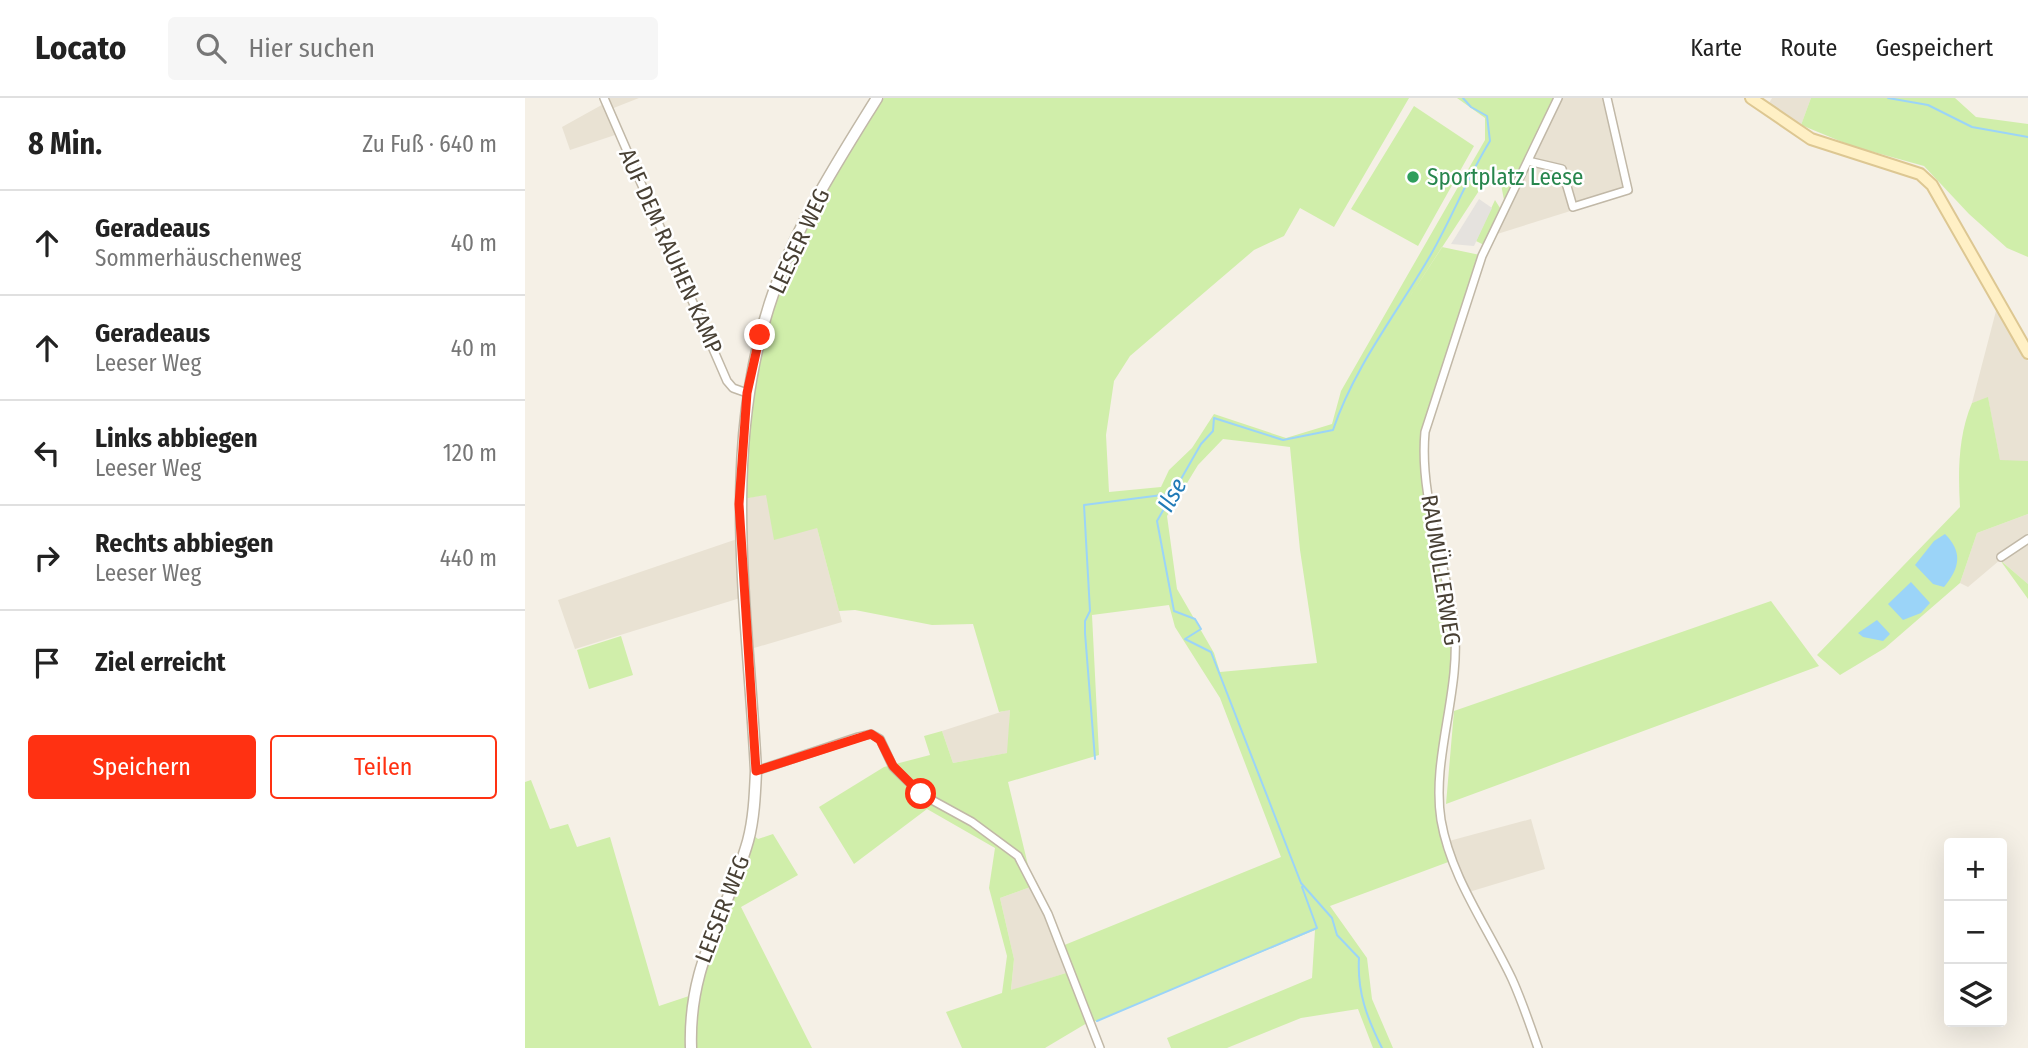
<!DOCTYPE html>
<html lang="de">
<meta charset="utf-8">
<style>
body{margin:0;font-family:"Fira Sans Condensed",sans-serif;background:#f6f6f6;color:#222}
.controls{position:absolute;right:21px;bottom:21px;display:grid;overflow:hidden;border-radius:7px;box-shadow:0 7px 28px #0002}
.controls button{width:63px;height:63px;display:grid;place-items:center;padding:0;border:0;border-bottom:2px solid #e0e0e0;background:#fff;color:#222;font:35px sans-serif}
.stop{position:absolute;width:21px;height:21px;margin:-16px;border:5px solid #ff3112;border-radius:50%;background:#fff}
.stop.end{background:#ff3112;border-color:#fff;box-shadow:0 2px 7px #0008}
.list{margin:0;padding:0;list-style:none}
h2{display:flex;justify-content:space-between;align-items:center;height:91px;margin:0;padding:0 28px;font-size:30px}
h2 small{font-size:23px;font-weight:400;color:#767676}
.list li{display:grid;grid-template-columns:46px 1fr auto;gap:21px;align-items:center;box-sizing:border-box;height:105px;padding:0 28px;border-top:2px solid #e0e0e0}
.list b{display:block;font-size:26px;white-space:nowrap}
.list p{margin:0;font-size:23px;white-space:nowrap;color:#767676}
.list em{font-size:23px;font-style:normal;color:#767676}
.actions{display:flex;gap:14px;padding:21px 28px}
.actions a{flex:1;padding:16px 0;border:2px solid #ff3112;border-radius:7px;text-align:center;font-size:24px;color:#ff3112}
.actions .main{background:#ff3112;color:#fff}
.icon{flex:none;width:38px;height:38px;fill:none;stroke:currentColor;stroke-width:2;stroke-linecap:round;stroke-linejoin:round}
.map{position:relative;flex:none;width:1503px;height:950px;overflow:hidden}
header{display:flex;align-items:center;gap:42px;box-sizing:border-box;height:98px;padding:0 35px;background:#fff;border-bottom:2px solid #e0e0e0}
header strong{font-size:33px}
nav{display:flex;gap:38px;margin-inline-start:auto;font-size:24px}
.search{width:490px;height:63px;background:#f6f6f6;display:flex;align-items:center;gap:18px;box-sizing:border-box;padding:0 24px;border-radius:7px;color:#767676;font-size:26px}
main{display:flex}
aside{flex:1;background:#fff}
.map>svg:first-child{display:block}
.residential{fill:#e9e2d3}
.green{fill:#d0eeaa;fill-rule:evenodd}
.parking{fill:#e5e2de}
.water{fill:#9bd4f8}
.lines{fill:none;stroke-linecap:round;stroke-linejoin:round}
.stream{stroke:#9bd4f8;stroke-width:2}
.minor-casing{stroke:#c1b8a7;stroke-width:10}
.tertiary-casing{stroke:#c1b8a7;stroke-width:13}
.secondary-casing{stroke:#ddc792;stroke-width:14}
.minor{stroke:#fff;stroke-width:7}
.tertiary{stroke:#fff;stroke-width:10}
.secondary{stroke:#fff0c5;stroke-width:10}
.route{stroke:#ff3112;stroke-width:9}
.leisure-dot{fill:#2e9e5b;stroke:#fff;stroke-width:2.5}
.labels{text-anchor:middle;stroke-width:5;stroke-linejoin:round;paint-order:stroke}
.leisure-label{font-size:23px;fill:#27864d;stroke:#fff;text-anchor:start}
.street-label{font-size:23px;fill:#484034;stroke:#fff}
.water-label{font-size:24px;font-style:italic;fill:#207ab7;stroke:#fff}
</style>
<header>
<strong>Locato</strong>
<div class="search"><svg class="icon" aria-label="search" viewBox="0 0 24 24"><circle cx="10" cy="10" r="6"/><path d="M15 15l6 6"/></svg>Hier suchen</div>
<nav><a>Karte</a><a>Route</a><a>Gespeichert</a></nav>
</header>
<main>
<aside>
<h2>8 Min.<small>Zu Fuß · 640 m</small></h2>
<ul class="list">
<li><svg class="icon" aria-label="ahead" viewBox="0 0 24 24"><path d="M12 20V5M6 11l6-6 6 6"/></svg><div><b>Geradeaus</b><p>Sommerhäuschenweg</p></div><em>40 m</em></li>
<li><svg class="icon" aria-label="ahead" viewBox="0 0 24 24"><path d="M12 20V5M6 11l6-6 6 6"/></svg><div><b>Geradeaus</b><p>Leeser Weg</p></div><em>40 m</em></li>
<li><svg class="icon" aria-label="left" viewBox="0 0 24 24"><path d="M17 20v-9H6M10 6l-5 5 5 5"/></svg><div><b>Links abbiegen</b><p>Leeser Weg</p></div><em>120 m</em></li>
<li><svg class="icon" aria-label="right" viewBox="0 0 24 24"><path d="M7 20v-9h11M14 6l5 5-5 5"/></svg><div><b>Rechts abbiegen</b><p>Leeser Weg</p></div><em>440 m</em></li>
<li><svg class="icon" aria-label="arrive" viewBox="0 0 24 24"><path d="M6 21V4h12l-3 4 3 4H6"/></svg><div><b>Ziel erreicht</b></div></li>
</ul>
<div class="actions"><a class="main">Speichern</a><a>Teilen</a></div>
</aside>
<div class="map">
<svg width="1503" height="950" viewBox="0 0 1503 950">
<rect width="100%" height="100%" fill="#f5f0e6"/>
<path class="residential" d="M 81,0 L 114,0 L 81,13 L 90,37 L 45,52 L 37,29 L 82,4 Z
M 1035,0 L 1080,0 L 1103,95 L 969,137 Z
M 1247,0 L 1286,0 L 1276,27 L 1243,7 Z
M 1472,209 L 1503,263 L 1503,363 L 1475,363 L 1463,300 L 1447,305 Z
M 241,396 L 292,430 L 317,524 L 229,550 L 225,494 L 212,501 L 50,551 L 33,502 L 221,438 L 218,401 Z
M 1503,416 L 1503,486 L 1475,462 L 1443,489 L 1435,485 L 1452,435 Z
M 485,611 L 483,655 L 428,665 L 417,633 Z
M 1006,721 L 1020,771 L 944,794 L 924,743 Z
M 508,788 L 541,875 L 486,893 L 489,861 L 475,800 Z"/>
<path class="green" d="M 359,0 L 884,0 L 809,129 L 775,110 L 759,138 L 729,152 L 605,258 L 589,283 L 581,337 L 584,394 L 636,389 L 644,372 L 667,350 L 689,316 L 761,340 L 807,326 L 816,293 L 960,42 L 960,20 L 932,0 L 1029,0 L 991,77 L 986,70 L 991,80 L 979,102 L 975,81 L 961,82 L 882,203 L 917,149 L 955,157 L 898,333 L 895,361 L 928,549 L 912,697 L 926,763 L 805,808 L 842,860 L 847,901 L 868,950 L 848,950 L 833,911 L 776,920 L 702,950 L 646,950 L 642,940 L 787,880 L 790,832 L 566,925 L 537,848 L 756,759 L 695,600 L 650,529 L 644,507 L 567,517 L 574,657 L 483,684 L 508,788 L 475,800 L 489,861 L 486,892 L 541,875 L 562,925 L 520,950 L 437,950 L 421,914 L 477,895 L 482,858 L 464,790 L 470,750 L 402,711 L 329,766 L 294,709 L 359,669 L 405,657 L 399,638 L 417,633 L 428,665 L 482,655 L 485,612 L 474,614 L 448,526 L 407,527 L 330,512 L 314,513 L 292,430 L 249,442 L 241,397 L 218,401 C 220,333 230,262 253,197 C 277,127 319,62 359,0 ZM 698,341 L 765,349 L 775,452 L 792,565 L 695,574 L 689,555 L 652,491 L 642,418 L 673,367 Z
M 1286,0 L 1430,0 L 1451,19 L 1503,26 L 1503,159 L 1482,150 L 1444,116 L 1399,68 L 1327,48 L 1276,27 Z
M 889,8 L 949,48 L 893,148 L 826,111 Z
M 970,102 L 975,110 L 959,147 L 951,143 Z
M 1463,299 L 1475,362 L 1503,363 L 1503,416 L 1452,435 L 1435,485 L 1360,550 L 1315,577 L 1292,557 L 1435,409 C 1433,374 1433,338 1447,305 Z
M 1475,462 L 1503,486 L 1503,501 Z
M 1246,503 L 1294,568 L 921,706 L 929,613 Z
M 96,538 L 108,577 L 64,591 L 52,552 Z
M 6,682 L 25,731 L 43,726 L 52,749 L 85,739 L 134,908 L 164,898 L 163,950 L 0,950 L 0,684 Z
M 248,736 L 273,777 L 216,809 L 287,950 L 172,950 L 170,931 L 174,886 L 228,737 L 233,741 Z"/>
<path class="parking" d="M 954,101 L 967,110 L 949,148 L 926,146 Z"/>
<path class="water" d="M 1420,436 C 1438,454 1435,470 1419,489 L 1408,486 L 1390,467 L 1409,443 Z
M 1386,484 L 1405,505 L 1396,515 L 1378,522 L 1363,506 Z
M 1352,522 L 1365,536 L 1358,543 L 1338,539 L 1333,535 Z"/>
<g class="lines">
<path class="stream" d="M 1363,0 L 1403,7 L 1447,29 L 1503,39
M 570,661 L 560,535 L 560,523 L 565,513 L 559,407 L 645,396
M 572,923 L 792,830 L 777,789
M 857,950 C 842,920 832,894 834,860 L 812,837 L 807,820 L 776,785 L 686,554 L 660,541 L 676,531 L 670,521 L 649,513 L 632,423 L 676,346 L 688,333 L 689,320 L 758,342 L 808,332 C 829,269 872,215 905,158 C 927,120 942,80 965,43 L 962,18 L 946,9 L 938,0"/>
<defs>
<path id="minor" d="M 79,0 L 202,283 L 208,290 L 222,295
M 1003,63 L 1037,71 L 1048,109 L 1103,92 L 1082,0
M 1476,459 L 1503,441
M 231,673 L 333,639 L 346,636 L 355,641 L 368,669 L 396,696 L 447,724 L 493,758 L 523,816 L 575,950
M 1013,950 C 1005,927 997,903 987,881 C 962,828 926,780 916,722 C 906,659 937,591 929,527 C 921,463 894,399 900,334 L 957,158 L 1033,0"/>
<path id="tertiary" d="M 166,950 C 163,865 201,820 223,743 C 229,721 230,696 231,673 C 223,513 194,351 248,196 C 272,126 313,63 352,0"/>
<path id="secondary" d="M 1226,0 L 1286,41 L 1395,76 L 1407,87 L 1503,255"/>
</defs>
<use href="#minor" class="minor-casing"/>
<use href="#tertiary" class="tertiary-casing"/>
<use href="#secondary" class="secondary-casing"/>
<use href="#minor" class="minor"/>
<use href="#tertiary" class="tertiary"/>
<use href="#secondary" class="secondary"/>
</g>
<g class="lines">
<path class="route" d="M 235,237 L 222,295 L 214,406 L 231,673 L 346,636 L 355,642 L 368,668 L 396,696"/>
</g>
<circle class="leisure-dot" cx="888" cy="79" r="7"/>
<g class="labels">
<g class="leisure-label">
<text x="902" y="87">Sportplatz Leese</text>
</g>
<g class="street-label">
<text transform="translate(274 143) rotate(-65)" y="8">LEESER WEG</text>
<text transform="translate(146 153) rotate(66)" y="8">AUF DEM RAUHEN KAMP</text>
<text transform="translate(916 472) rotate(81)" y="8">RAUMÜLLERWEG</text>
<text transform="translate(197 811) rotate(-69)" y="8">LEESER WEG</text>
</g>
<g class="water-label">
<text transform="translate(647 397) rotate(-61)" y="8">Ilse</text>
</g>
</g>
</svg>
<div class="controls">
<button>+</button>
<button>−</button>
<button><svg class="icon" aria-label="layers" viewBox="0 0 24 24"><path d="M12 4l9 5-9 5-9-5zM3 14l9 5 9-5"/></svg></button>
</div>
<div class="stop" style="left:396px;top:696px"></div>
<div class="stop end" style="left:235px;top:237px"></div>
</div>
</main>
